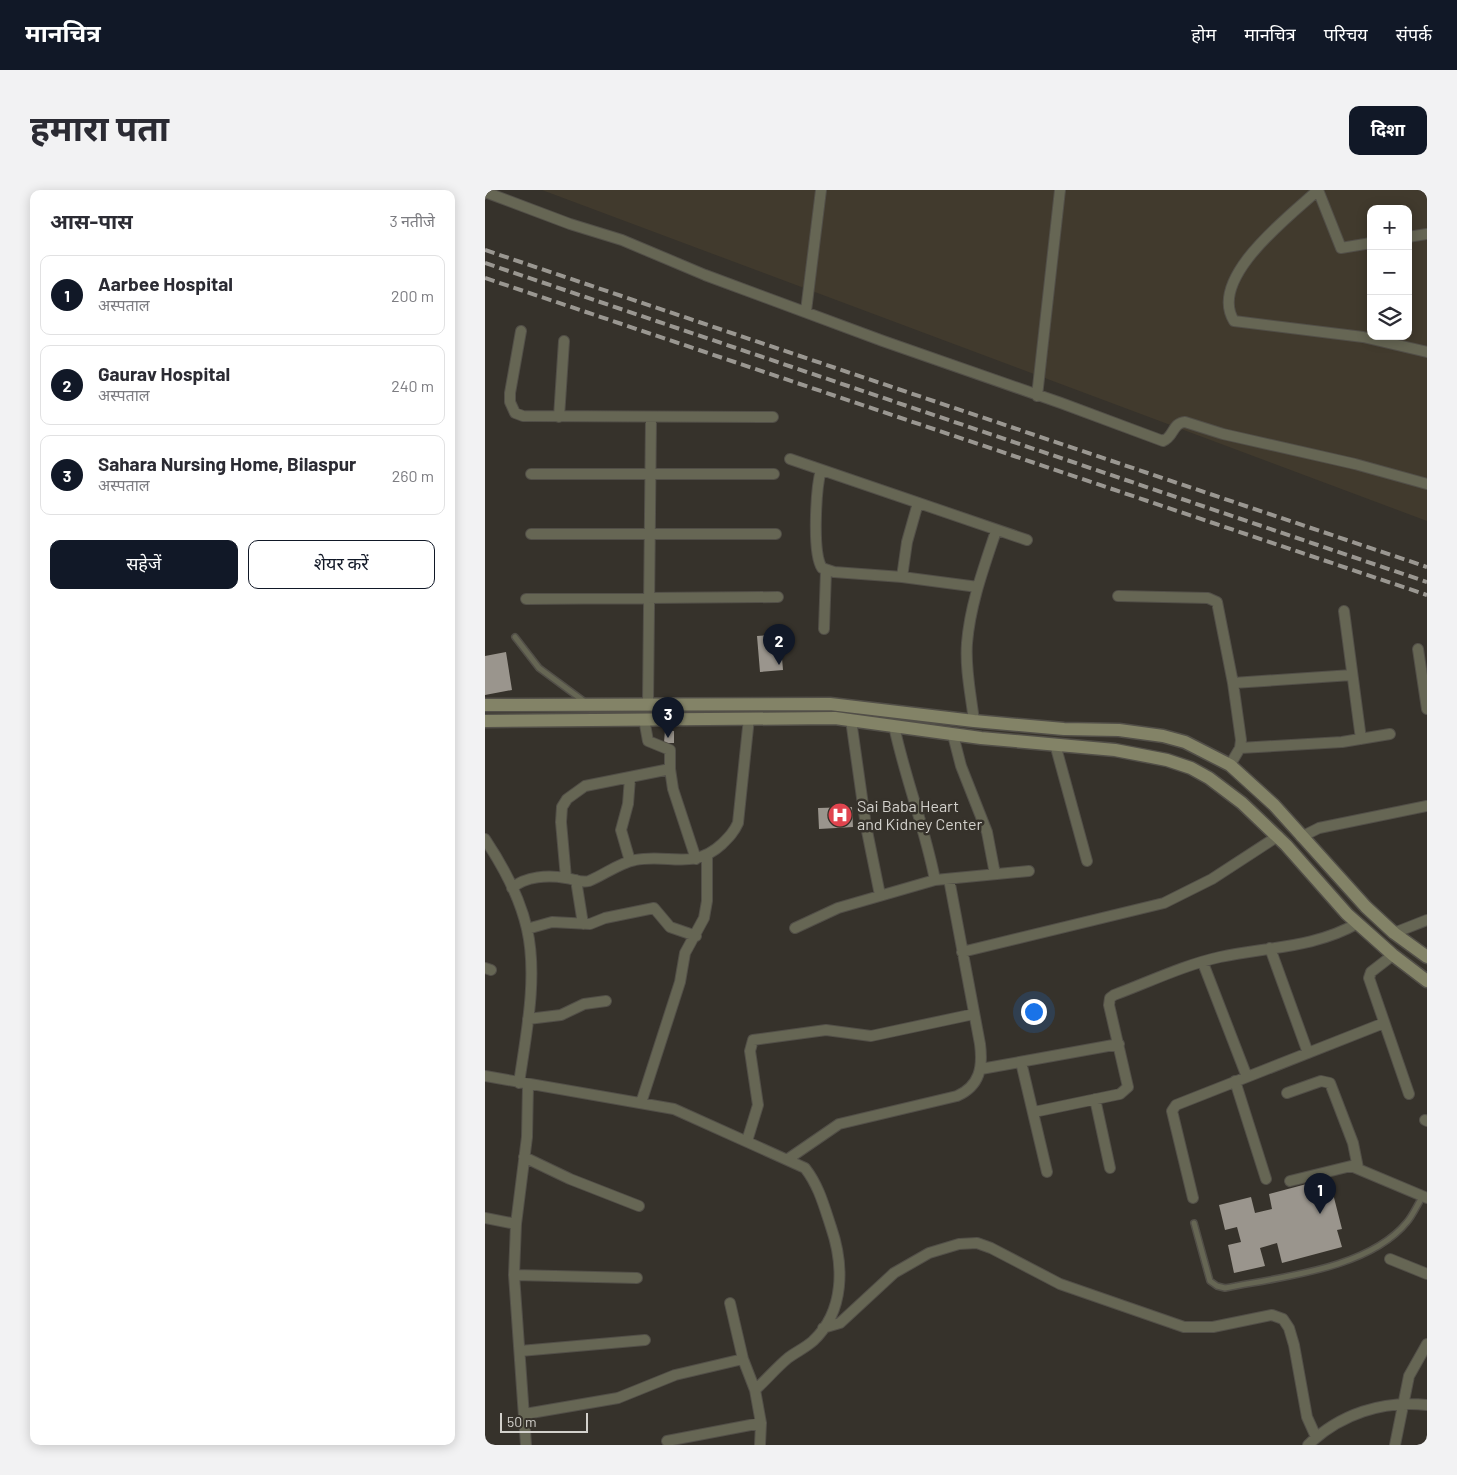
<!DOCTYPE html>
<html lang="hi">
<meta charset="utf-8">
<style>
body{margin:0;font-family:Barlow,"Noto Sans Devanagari",sans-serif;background:#f2f2f3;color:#2b2b33}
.controls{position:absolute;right:15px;top:15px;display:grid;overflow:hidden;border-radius:10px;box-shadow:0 2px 12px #0003}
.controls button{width:45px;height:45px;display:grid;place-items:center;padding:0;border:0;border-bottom:1px solid #e1e1e2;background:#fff;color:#2b2b33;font:25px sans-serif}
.scale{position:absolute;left:15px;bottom:12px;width:88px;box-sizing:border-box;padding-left:5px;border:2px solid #d3d1cc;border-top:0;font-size:14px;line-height:18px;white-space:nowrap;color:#d3d1cc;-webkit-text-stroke:4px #36322b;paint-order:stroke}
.you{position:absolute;left:548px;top:821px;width:18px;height:18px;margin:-12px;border:4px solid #fff;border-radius:50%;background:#1a73e8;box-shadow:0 0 0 8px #1a73e833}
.badge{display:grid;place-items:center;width:32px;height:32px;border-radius:50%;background:#111827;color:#fff;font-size:16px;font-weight:700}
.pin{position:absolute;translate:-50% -41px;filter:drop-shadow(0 1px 2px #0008)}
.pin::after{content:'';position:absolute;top:26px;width:18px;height:15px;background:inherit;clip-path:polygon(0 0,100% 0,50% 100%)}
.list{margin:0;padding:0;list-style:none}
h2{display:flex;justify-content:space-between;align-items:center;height:65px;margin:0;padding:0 20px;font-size:21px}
h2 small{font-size:16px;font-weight:400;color:#7c7c81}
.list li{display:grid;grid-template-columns:32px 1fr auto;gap:15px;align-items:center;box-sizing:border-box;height:80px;margin:0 10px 10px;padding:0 10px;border:1px solid #e1e1e2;border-radius:10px}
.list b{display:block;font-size:19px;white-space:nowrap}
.list p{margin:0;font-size:16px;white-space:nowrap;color:#7c7c81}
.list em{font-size:16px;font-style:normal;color:#7c7c81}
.actions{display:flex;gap:10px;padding:15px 20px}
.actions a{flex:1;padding:11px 0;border:1px solid #111827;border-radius:10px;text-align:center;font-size:18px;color:#111827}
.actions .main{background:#111827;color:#fff}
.icon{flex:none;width:28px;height:28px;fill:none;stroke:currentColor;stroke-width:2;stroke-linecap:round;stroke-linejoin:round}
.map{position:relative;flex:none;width:942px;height:1255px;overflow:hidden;border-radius:10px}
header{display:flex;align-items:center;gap:30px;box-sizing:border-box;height:70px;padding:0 25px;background:#111827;color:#fff}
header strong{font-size:24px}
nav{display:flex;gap:28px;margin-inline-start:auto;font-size:18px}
.intro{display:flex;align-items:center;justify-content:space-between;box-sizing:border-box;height:120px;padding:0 30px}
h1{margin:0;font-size:35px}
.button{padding:12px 22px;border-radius:10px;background:#111827;color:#fff;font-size:18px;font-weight:700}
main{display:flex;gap:30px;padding:0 30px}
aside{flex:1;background:#fff;border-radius:10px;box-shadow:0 2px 12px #0003}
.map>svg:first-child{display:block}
.built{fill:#413a2d;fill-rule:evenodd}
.building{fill:#9a958d}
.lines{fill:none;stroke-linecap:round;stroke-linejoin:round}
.lane-casing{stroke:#524f48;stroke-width:8}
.street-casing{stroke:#524f48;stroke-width:12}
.secondary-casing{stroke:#524f48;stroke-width:15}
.lane{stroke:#666654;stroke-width:5}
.street{stroke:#666654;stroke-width:10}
.secondary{stroke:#838367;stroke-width:12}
.rail{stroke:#9a9791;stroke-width:4;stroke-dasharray:10 5;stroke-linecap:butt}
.labels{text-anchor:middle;stroke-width:5;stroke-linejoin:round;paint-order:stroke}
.poi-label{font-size:16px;fill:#d3d1cc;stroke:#36322b;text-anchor:start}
</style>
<header>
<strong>मानचित्र</strong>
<nav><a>होम</a><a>मानचित्र</a><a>परिचय</a><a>संपर्क</a></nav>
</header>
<div class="intro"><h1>हमारा पता</h1><a class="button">दिशा</a></div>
<main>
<aside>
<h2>आस-पास<small>3 नतीजे</small></h2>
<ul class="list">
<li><span class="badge">1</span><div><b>Aarbee Hospital</b><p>अस्पताल</p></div><em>200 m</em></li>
<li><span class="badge">2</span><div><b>Gaurav Hospital</b><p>अस्पताल</p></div><em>240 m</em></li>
<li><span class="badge">3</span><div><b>Sahara Nursing Home, Bilaspur</b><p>अस्पताल</p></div><em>260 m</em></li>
</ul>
<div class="actions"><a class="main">सहेजें</a><a>शेयर करें</a></div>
</aside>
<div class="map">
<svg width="942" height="1255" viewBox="0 0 942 1255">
<rect width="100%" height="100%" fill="#36322b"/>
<path class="built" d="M 57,0 L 942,0 L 942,331 ZM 886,19 L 923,19 L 923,146 L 886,146 Z"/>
<path class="building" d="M 295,444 L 298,480 L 275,482 L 272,446 Z
M 21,462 L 27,500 L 0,505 L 0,466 Z
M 180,540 L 189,541 L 189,553 L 179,553 Z
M 367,617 L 368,637 L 334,639 L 333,618 Z
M 844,988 L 857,1039 L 852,1040 L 857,1057 L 797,1073 L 792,1053 L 775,1058 L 780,1076 L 749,1083 L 743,1055 L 756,1052 L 752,1037 L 740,1040 L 734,1015 L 766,1007 L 770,1023 L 787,1019 L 784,1004 Z"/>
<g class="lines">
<defs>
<path id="lane" d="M 30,447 L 54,478 L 100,512
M 709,1033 L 725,1091 L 732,1096 L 740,1098 C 795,1087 884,1079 922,1032 C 928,1025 932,1015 938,1006"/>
<path id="street" d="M 833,0 C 806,25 722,88 749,131 L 878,147 L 942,162
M 833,0 L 856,58 L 886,53
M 0,2 L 85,34 L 137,50 L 220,85 L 398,151 L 576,213 L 678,251 C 689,247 687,233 700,232 L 738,244 L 870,274 L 942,294
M 923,47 L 942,44
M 321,121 L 336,0
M 36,141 L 25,203 L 25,212 L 30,223 L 38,226 L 288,227
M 552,206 L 575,0
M 74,227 L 79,151
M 305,269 L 542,350
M 336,280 C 331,298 327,363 337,378 L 349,382 L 417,387 L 493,397
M 46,284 L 289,284
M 46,344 L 291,344
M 417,387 L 422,352 L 433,313
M 633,406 L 723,408 L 732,412 L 748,493 L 756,550 L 755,558 L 745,575
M 41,409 L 293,407
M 859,421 L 876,549
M 339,439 L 341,381
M 933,459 L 942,519
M 748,493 L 867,485
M 163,514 L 166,228
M 159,529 L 163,551 L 185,560 L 185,579 L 188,599 L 211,669
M 366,530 L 381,636 L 395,705
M 489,531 C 486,505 480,479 482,453 C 485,415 499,377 511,341
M 409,536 C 420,588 440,638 450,690
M 468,545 L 476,576 L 502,642 L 510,684
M 570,554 L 602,671
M 755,558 L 857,552 L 905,544
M 145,588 L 143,614 L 136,640 L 145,671
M 816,647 L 834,638 L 942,616
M 0,649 C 18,676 35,708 42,739 C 53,787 41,845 34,893
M 81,688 L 76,632 L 77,617 L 82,609 L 100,596 L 185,579
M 91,690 L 98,734
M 27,698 C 41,686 63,685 81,688 C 89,689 96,693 104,691 C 119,685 134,673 150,670 C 183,663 208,681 237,654 C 244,647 249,642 253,633 L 264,528
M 310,738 L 353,718 L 450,690 L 544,681
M 42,739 L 67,732 L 105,734 L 120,728 L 169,718 L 185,737 L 211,746
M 909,743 L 942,730
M 785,758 L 823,863
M 477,762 L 679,713 L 727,689 L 793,646
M 908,765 L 886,782 L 884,788 L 924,904
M 718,773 L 762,887
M 0,778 L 6,780
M 43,829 L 76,825 L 99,814 L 121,811
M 536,872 L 562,982
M 496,879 L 634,854
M 0,886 L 189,919 L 320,978 C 334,996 339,1016 346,1037 C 359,1075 360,1121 328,1151 C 320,1158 311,1162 303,1168 C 291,1178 281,1190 270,1200
M 750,891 L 781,989
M 802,903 L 836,891 L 845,893 L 868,953 L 873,978
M 610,909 L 625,978
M 156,913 L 195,792 L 200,763 L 219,728 L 222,711 L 222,666
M 549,922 L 635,904 L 643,897 L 624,815 L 625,808 L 629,805 C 664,792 699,775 735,767 C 781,757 830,758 873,733
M 940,930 L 942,931
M 262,951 L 273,915 L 265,861 L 268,850 L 341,840 L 386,846 L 489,824
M 39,967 L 85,989 L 154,1016
M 303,969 L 354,934 L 472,906 C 495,896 498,877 495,854 L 464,689
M 805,991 L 866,976 L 942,1008
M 708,1008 L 687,921 L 691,915 L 899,833
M 0,1028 L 31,1034
M 905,1069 L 942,1084
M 29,1085 L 152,1088
M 245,1113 L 258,1169 L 270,1200 L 276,1233 L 275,1255
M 338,1138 L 355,1133 L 409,1083 L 444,1063 L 474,1054 L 492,1053 L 506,1058 L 575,1094 L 699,1137 L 728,1137 L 787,1125 L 798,1129 L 804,1138 L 809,1155 L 822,1227 L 831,1247
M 35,1161 L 160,1150
M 40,1224 L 133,1208 L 190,1185 L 258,1169
M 182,1251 L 276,1233
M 41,1255 L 29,1085 L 31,1034 L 42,947 L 43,895
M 823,1255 C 855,1224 898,1210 942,1215
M 910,1255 L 924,1186 L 942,1154"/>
<path id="secondary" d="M 0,515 L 345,514 L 489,531 L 579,539 L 634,540 L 678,546 L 700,552 L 745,575 L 789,615 L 881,717 L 909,743 L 942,767
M 0,531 L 350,528 L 496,548 L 630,560 L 682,570 L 706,578 L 724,588 L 757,613 L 801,655 L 862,724 L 908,765 L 942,791"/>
</defs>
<use href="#lane" class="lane-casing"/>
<use href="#street" class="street-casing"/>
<use href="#secondary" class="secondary-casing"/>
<use href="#lane" class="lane"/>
<use href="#street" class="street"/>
<use href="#secondary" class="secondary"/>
<path class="rail" d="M 0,60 L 942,377
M 0,73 L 942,392
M 0,88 L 942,405"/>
</g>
<defs>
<symbol id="hospital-disc" viewBox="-11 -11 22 22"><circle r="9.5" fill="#e0444e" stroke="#36322b"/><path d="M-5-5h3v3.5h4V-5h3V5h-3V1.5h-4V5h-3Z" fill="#fff"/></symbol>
</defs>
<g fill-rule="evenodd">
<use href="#hospital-disc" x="341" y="611" width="28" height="28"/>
</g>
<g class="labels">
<g class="poi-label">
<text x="372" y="622">Sai Baba Heart<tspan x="372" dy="18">and Kidney Center</tspan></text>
</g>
</g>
</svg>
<div class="controls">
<button>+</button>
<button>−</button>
<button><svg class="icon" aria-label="layers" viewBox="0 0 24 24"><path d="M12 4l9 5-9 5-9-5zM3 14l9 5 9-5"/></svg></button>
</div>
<div class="scale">50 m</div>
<div class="you"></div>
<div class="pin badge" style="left:835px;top:1024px">1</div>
<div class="pin badge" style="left:294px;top:475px">2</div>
<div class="pin badge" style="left:183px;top:548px">3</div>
</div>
</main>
